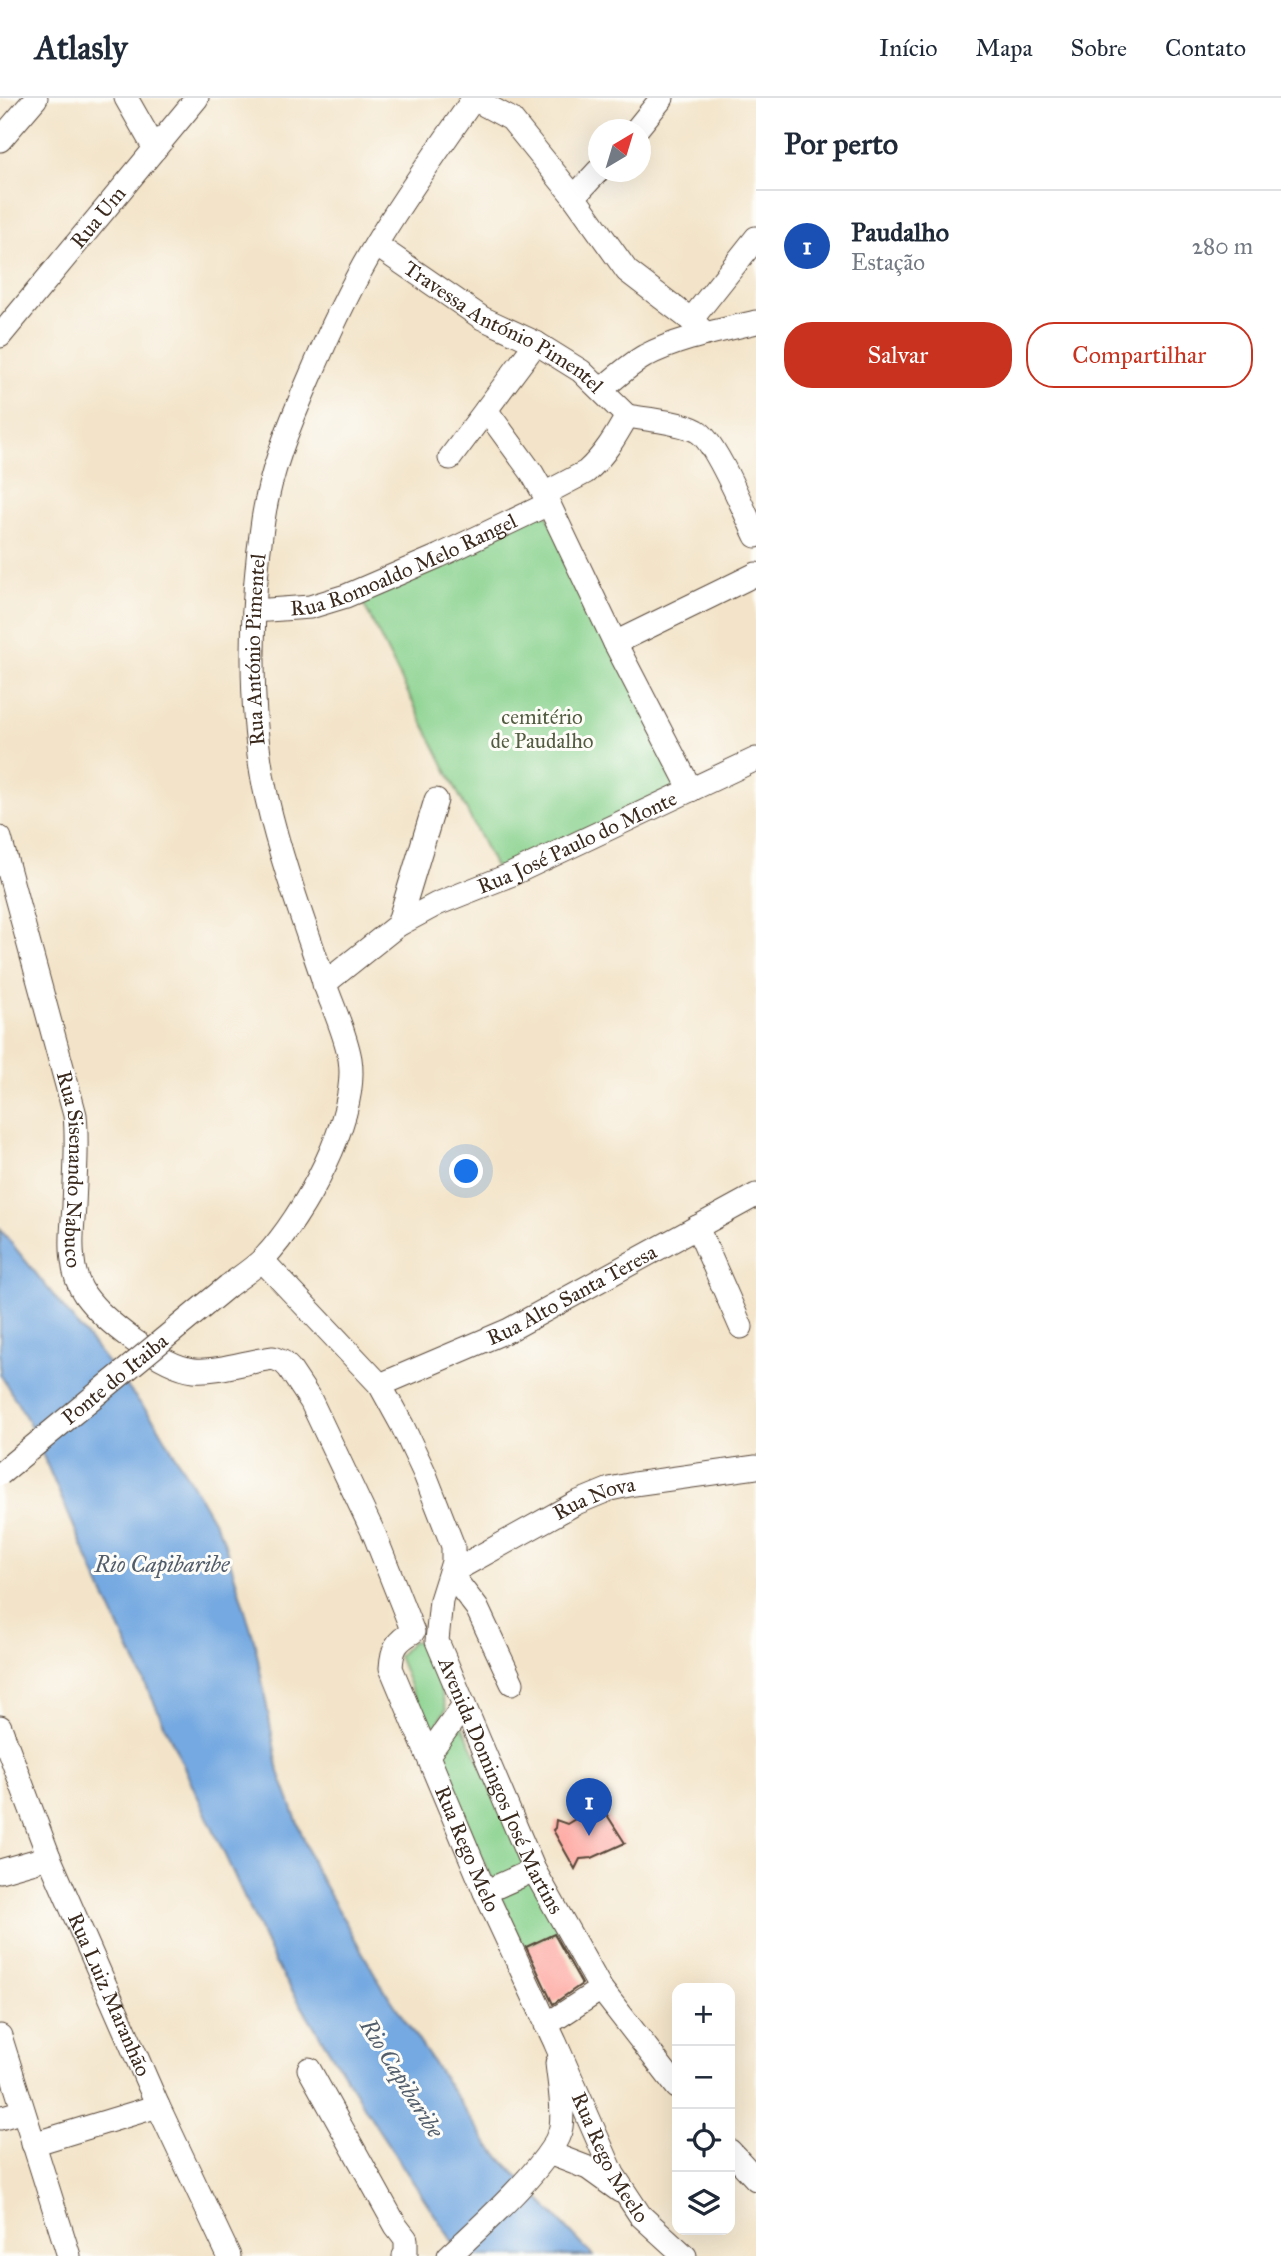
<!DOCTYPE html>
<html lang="pt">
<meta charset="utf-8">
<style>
body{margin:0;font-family:"IM FELL Great Primer",serif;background:#f2f2f3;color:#1f2937}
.controls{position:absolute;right:21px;bottom:21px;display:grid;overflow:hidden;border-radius:14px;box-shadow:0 7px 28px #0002}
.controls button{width:63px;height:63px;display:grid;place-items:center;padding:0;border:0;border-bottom:2px solid #e0e1e3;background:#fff;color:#1f2937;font:35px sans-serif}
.compass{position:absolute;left:588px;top:21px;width:63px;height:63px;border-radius:50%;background:#fff;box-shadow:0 7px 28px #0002;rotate:38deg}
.you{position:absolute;left:467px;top:1074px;width:24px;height:24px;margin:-18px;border:5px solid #fff;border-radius:50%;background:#1a73e8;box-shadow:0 0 0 10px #1a73e833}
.badge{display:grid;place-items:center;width:46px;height:46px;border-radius:50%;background:#c8321e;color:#fff;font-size:23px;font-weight:700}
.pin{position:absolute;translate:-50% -58px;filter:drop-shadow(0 2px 4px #0008)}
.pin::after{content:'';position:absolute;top:37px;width:24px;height:21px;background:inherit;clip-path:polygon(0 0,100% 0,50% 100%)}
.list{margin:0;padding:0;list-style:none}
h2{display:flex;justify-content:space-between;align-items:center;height:91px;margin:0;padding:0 28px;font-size:30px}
h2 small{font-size:23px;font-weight:400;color:#747a83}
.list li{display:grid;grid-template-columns:46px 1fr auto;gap:21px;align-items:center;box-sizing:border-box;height:112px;padding:0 28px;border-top:2px solid #e0e1e3}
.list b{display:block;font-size:26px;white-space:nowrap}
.list p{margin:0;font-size:23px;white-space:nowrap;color:#747a83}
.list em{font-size:23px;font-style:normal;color:#747a83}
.actions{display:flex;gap:14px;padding:21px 28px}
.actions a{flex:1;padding:16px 0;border:2px solid #c8321e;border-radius:28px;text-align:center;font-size:24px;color:#c8321e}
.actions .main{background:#c8321e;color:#fff}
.icon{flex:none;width:38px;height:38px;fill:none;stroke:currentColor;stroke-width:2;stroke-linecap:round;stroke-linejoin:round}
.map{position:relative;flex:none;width:756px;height:2158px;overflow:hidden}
header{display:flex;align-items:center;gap:42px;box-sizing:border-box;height:98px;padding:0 35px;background:#fff;border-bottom:2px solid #e0e1e3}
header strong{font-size:33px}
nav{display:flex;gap:38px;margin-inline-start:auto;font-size:24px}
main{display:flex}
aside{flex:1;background:#fff}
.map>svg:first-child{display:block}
.green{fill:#89d28e;stroke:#627e56;stroke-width:2}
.water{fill:#74a9e1;stroke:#586a80;stroke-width:2}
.building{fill:#fea49e}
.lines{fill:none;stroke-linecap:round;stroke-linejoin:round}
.minor-casing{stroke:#574638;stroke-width:25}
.minor{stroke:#fff;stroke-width:23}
.minor-bridge-casing{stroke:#574638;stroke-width:25;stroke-linecap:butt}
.minor-bridge{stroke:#fff;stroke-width:23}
.labels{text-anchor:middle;stroke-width:6;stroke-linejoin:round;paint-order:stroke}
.street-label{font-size:21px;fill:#3b2a1e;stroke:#fdfcf7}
.park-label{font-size:21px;fill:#525c40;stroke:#fdfcf7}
.water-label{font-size:23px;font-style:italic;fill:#525d6c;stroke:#fdfcf7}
</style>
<header>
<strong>Atlasly</strong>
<nav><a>Início</a><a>Mapa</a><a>Sobre</a><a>Contato</a></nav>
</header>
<main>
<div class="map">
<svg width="756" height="2158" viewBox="0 0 756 2158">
<rect width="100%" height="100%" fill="#fdfcf7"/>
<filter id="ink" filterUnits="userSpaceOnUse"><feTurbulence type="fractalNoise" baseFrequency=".0143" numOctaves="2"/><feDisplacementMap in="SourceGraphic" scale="14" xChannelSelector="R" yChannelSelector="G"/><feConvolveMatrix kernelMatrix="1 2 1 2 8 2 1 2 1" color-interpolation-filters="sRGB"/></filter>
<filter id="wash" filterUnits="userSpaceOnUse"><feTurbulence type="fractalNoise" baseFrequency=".00686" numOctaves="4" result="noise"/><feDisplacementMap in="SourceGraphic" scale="28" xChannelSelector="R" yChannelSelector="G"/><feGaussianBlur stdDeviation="1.57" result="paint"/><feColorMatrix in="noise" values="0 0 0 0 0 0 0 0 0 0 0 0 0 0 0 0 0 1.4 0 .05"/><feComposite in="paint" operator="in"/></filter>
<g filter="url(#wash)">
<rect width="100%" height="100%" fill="#f3e4c9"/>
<path class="green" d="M 544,411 L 689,692 L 501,781 L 358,495 Z
M 412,1543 L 422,1544 L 428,1550 L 446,1611 L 430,1638 L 398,1558 Z
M 461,1625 L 559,1834 L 524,1850 L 436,1660 Z"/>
<path class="water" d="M 0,1131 L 157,1326 L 223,1440 L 255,1545 L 279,1674 L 314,1769 L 380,1885 L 489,2048 L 593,2158 L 462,2158 L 378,2031 L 275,1865 L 99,1486 L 27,1321 L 0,1276 Z"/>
<g id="blocks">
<path class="building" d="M 600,1706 L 625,1745 L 592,1760 L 580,1761 L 575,1771 L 553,1732 L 555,1730 L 556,1722 L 567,1726 Z
M 554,1836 L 582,1886 L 553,1906 L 526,1849 Z"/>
</g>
</g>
<g filter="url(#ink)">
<use href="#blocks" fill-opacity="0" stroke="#574638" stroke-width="2"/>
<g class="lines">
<defs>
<g id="minor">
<path d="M 126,0 L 155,51"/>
<path d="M 472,0 L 511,21 L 574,99 L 627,173 L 691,222 L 706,236"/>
<path d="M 636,32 L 662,0"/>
<path d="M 0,42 L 36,0"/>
<path d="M 574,99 L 598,73"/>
<path id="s1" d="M 376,147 L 482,220 L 536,245 L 581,273 L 627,318"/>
<path d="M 691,222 L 756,140"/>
<path id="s2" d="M 0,238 L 197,0"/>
<path d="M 601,292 C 615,280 629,267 645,258 C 679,240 719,233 756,224"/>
<path d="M 486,312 L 532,375 L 544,396 L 615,545 L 691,692"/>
<path d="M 627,318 C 645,321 681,324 697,333 C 716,343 745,416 756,438"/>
<path d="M 450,360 L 536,245"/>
<path d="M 544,396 L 586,374 C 604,358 616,338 627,318"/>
<path id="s3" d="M 254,513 L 310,509 L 346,498 L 439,458 L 548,406"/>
<path d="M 615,545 L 756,476"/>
<path id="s4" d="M 0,740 L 75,1017 C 78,1047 75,1078 74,1108 C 73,1126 70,1144 73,1162 C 74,1173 78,1187 85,1197 C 103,1222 162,1269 194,1272 C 219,1274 248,1263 273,1260 L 283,1264 L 289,1270 L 311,1303 L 375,1438 L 413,1534 C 396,1543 392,1551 391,1570 L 485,1794 L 555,1944 L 613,2076 L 640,2117 L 685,2158"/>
<path d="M 398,827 L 436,702"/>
<path id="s5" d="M 324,886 L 398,827 L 437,806 L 510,777 L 756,661"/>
<path d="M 697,1129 L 741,1229"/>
<path id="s6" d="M 262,1162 L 380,1287 L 402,1327 L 424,1374 L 453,1448 L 453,1464 L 441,1502 L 437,1543 L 464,1607 L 534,1772 L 601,1891 L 677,1989"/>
<path id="s7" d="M 228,1188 C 240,1179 253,1171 264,1160 C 303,1119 359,1019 350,961 C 345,933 332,908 323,881 C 303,822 281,762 267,701 C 248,619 250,505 263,422 C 270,375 288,330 307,286 C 327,239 349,190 376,146 C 406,96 441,48 474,0"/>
<path id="s8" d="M 380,1287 L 509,1232 L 756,1097"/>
<path id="s9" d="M 512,1585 L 477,1510 L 450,1475 L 576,1405 L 610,1391 L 634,1386 L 756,1369"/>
<path id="s10" d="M 0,1629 L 49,1759 L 158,2008 L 229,2158"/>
<path d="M 428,1657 L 464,1607"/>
<path d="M 0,1773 L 49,1759"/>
<path d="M 485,1794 L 534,1772"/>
<path d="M 546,1927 L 601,1891"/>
<path d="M 0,1938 L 69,2158"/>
<path d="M 309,1971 L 396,2128 L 406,2141 L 406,2155 L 404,2158"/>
<path d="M 0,2020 L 23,2013"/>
<path d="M 33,2046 L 158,2008"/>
<path d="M 730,2053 L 756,2081"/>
<path d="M 549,2055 L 588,2070 L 620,2093"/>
<path d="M 449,2158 C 476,2133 556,2062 561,2029 C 564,2009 559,1985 557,1965"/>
</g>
</defs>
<use href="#minor" class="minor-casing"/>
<use href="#minor" class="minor"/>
<defs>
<g id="minor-bridge">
<path id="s11" d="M 0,1376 L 228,1188"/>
</g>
</defs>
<use href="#minor-bridge" class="minor-bridge-casing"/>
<use href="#minor-bridge" class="minor-bridge"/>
</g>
</g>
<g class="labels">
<g class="street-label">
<text dy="7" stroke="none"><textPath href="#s2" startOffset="154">Rua Um</textPath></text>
<text dy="7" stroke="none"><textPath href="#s1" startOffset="152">Travessa António Pimentel</textPath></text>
<text dy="7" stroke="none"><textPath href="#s3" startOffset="158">Rua Romoaldo Melo Rangel</textPath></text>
<text dy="7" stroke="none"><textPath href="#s7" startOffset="691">Rua António Pimentel</textPath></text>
<text dy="7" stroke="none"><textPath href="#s5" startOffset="292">Rua José Paulo do Monte</textPath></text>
<text dy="7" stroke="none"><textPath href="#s4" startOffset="341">Rua Sisenando Nabuco</textPath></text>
<text dy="7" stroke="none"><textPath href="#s8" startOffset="212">Rua Alto Santa Teresa</textPath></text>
<text dy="7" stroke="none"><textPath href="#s11" startOffset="149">Ponte do Itaiba</textPath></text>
<text dy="7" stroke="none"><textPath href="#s9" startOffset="290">Rua Nova</textPath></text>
<text dy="7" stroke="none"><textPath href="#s6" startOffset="604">Avenida Domingos José Martins</textPath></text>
<text dy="7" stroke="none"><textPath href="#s4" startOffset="1237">Rua Rego Melo</textPath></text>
<text dy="7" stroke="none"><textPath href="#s10" startOffset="289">Rua Luiz Maranhão</textPath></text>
<text dy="7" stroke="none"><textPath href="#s4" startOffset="1577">Rua Rego Meelo</textPath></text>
</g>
<g class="park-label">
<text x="542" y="626">cemitério<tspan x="542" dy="24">de Paudalho</tspan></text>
</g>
<g class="water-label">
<text x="162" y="1474">Rio Capibaribe</text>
<text transform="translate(402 1980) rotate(58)" y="8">Rio Capibaribe</text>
</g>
</g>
</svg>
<div class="controls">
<button>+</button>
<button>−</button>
<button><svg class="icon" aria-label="locate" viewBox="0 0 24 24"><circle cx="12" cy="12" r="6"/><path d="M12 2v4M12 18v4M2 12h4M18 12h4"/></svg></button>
<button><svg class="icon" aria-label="layers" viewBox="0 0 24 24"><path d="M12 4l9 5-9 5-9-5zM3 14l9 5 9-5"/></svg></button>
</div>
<svg class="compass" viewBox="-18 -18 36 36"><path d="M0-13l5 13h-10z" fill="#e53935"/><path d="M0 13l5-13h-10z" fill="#747a83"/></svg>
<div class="you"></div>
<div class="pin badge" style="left:589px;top:1738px;background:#1a4fb4">1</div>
</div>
<aside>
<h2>Por perto<small></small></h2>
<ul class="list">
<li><span class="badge" style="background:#1a4fb4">1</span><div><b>Paudalho</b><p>Estação</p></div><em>280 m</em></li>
</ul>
<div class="actions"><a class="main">Salvar</a><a>Compartilhar</a></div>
</aside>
</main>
